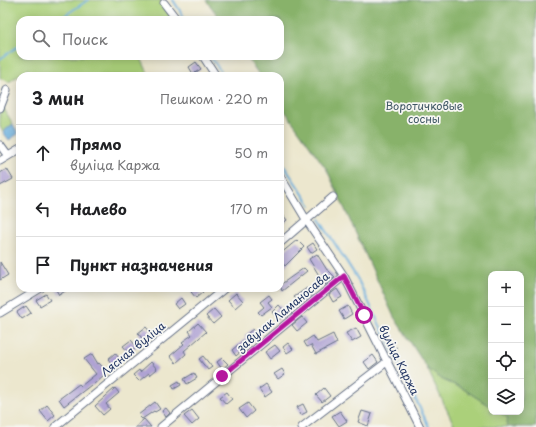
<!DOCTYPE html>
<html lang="ru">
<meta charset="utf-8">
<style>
body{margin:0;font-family:"Playpen Sans",sans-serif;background:#f6f6f6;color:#202124}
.controls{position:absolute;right:12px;bottom:12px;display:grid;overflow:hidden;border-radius:8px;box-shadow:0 2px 10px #0003}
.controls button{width:36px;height:36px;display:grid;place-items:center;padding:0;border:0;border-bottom:1px solid #e0e0e0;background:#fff;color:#202124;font:20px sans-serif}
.stop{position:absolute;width:12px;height:12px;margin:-9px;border:3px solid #b5179e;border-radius:50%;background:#fff}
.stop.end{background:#b5179e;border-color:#fff;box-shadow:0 1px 4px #0008}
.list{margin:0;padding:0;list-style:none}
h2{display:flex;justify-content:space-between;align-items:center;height:52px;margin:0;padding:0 16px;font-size:17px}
h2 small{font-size:13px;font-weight:400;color:#757577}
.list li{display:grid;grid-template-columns:26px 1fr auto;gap:12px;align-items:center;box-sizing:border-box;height:56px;padding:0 16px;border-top:1px solid #e0e0e0}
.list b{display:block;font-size:15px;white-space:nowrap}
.list p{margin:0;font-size:13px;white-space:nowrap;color:#757577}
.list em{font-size:13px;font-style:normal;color:#757577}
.icon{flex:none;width:22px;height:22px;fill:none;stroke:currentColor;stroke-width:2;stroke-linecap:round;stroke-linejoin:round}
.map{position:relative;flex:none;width:536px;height:427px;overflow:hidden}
.search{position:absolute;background:#fff;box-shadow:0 2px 10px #0003;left:16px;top:16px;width:268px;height:44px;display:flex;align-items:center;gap:10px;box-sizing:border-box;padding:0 14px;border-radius:12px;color:#757577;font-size:15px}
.panel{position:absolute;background:#fff;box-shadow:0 2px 10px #0003;left:16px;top:72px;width:268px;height:220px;border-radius:12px}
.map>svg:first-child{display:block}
.green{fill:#abd07a;stroke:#63806c}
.forest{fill:#88b26a;stroke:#527064}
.water{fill:#65acdc;stroke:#406e9d}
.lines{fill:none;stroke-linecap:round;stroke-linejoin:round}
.stream{stroke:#65acdc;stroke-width:2}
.building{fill:#afa2d3}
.minor-casing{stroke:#646f85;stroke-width:9}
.path{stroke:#646f85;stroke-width:1;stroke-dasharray:3 3;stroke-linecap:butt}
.minor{stroke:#fff;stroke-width:7}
.route{stroke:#b5179e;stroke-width:5}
.labels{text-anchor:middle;stroke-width:3.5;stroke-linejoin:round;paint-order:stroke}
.park-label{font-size:11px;fill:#3f5765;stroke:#f6f6f2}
.street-label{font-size:11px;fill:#1b2f5e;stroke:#f6f6f2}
</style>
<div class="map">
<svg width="536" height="427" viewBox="0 0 536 427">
<rect width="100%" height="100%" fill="#f6f6f2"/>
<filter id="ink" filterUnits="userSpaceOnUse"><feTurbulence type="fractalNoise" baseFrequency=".025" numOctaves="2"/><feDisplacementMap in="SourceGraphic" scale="8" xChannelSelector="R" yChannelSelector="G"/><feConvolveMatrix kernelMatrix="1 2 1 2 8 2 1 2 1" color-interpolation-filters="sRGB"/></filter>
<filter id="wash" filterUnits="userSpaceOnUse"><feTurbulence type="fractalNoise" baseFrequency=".012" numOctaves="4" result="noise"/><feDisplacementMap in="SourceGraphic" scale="16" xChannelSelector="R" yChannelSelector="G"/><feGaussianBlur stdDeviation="0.9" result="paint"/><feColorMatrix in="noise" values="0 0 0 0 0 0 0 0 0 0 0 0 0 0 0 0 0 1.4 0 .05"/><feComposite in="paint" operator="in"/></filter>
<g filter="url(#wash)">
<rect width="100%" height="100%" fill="#ece7ce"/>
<path class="green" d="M 0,0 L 160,0 L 174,20 L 20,20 L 20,56 L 140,56 L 148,73 L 142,76 L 32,76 L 28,69 L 9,82 L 0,78 Z
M 0,102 L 13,124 L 3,132 L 0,127 Z
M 427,368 L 443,380 L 462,388 L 491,407 L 491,412 L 499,412 L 508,418 L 506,427 L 455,427 Z"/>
<path class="forest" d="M 206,0 L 536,0 L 536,427 L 506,427 L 508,418 L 499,412 L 521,412 L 521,274 L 491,274 L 491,407 L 462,388 L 443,380 L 427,368 L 394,317 L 327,170 L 280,104 L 280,76 L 260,76 L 246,56 L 280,56 L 280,20 L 221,20 Z"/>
<path class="water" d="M 13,124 L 18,134 L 9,140 L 3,132 Z"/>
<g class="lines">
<path class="stream" d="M 173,0 L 186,20
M 58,20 L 88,0
M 210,56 L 224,76
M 0,59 L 20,45
M 280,160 L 311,206
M 319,219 L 357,278 L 429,427"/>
</g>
<g id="blocks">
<path class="building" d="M 196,62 L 201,69 L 193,74 L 189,67 Z
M 7,169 L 13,179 L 0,186 L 0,173 Z
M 280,211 L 287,220 L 280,226 Z
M 297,240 L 304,247 L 285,266 L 280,260 L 280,254 Z
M 313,243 L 317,249 L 311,253 L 307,247 Z
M 317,254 L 327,270 L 328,270 L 335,277 L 325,285 L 309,259 Z
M 0,262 L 8,275 L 0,280 Z
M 304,268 L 307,271 L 282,291 L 280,285 Z
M 55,288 L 70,288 L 59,295 Z
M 196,288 L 200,288 L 203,292 L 196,298 L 191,292 Z
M 307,288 L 312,295 L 300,304 L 294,297 Z
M 337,289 L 342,297 L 333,302 L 329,295 Z
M 236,293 L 243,301 L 235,308 L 228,300 Z
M 46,294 L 50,300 L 40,306 L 36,300 Z
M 269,295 L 272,299 L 268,302 L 272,307 L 261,315 L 258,312 L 264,307 L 260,302 Z
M 181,298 L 185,304 L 178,309 L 174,304 Z
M 279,305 L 286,313 L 279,320 L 272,312 Z
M 26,306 L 31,313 L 22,319 L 17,312 Z
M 348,306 L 352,314 L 344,319 L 339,311 Z
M 214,309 L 221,317 L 213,324 L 206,316 Z
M 302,317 L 307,323 L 297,331 L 292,325 Z
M 198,323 L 206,332 L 184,351 L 186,354 L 176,363 L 170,356 L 184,344 L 182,342 L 192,335 L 189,331 Z
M 146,327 L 152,334 L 144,341 L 138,333 Z
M 356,328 L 361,337 L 352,342 L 346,333 Z
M 253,329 L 259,336 L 236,356 L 232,350 L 246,338 L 244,336 Z
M 333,334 L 337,343 L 316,354 L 311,345 L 307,347 L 304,342 L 313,336 L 317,342 Z
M 131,340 L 137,347 L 129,353 L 123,346 Z
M 288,343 L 293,349 L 287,353 L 283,347 Z
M 275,345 L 280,351 L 270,359 L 265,352 Z
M 115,353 L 120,359 L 113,365 L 108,359 Z
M 92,354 L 98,364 L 99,363 L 107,372 L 92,386 L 91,385 L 64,406 L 59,399 L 79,384 L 81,386 L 96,374 L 84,359 Z
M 373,355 L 378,362 L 369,369 L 364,362 Z
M 203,356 L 212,367 L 208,370 L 199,359 Z
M 222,358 L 228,364 L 222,369 L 217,362 Z
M 151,362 L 157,369 L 150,375 L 149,373 L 139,381 L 133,375 L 139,370 L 140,372 Z
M 282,369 L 285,374 L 278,379 L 274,374 Z
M 194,373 L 197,378 L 187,384 L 184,379 Z
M 179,381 L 181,385 L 174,389 L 172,385 Z
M 266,384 L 272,392 L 265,397 L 259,389 Z
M 115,388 L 119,393 L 106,404 L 110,409 L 103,415 L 95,406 Z
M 324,388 L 330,396 L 322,402 L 316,395 Z
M 227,392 L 232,399 L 226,404 L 220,397 Z
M 155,402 L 160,409 L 155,412 L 154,411 L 142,419 L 138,415 Z
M 248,403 L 254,411 L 246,418 L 239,409 Z
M 303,404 L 307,412 L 301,415 L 297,407 Z
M 47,405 L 55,415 L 48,421 L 40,411 Z
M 166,408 L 170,413 L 166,417 L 162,411 Z
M 192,410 L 199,419 L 192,425 L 184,416 Z
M 340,411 L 347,421 L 339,426 L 332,416 Z
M 362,411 L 372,414 L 368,426 L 358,422 Z
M 144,419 L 151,427 L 135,427 Z"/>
</g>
</g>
<g filter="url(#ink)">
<use href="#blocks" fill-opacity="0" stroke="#646f85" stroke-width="1"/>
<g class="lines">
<defs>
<path id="minor" d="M 164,3 L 177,20
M 203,56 L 216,76
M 0,108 L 7,90
M 0,145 L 8,156
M 0,161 L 20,149
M 280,176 L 307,221 L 344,276 L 420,427
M 280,243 L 333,197
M 0,313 L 41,288
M 55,427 L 225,288
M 161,427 L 344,276
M 302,427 L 388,361"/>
</defs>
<use href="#minor" class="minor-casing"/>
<path class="path" d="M 390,351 L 397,347"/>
<use href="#minor" class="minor"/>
</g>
</g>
<g class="lines" filter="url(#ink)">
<path class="route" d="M 222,376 L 344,276 L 364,315"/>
</g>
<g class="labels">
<g class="park-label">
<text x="424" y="110">Воротичковые<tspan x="424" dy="13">сосны</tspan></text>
</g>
<g class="street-label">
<text transform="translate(283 312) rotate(-40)" y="4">завулак Ламаносава</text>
<text transform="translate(133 349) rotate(-39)" y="4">Лясная вуліца</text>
<text transform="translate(399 360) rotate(64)" y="4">вуліца Каржа</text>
</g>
</g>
</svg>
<div class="controls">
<button>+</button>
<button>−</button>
<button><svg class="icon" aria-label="locate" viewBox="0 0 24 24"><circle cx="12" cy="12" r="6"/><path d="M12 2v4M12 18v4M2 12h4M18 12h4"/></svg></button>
<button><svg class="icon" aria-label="layers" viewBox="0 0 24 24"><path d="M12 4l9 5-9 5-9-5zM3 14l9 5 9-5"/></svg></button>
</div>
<div class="stop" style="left:364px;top:315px"></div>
<div class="stop end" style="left:222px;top:376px"></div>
<div class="search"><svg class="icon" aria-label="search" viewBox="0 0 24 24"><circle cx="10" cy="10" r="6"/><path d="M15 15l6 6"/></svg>Поиск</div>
<section class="panel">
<h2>3 мин<small>Пешком · 220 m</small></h2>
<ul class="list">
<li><svg class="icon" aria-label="ahead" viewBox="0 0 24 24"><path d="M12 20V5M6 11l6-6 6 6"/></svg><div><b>Прямо</b><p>вуліца Каржа</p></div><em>50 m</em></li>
<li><svg class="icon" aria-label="left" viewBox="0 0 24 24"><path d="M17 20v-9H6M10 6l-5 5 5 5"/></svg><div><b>Налево</b></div><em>170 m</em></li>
<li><svg class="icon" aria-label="arrive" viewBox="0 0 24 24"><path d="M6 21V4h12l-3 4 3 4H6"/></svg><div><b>Пункт назначения</b></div></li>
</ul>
</section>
</div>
